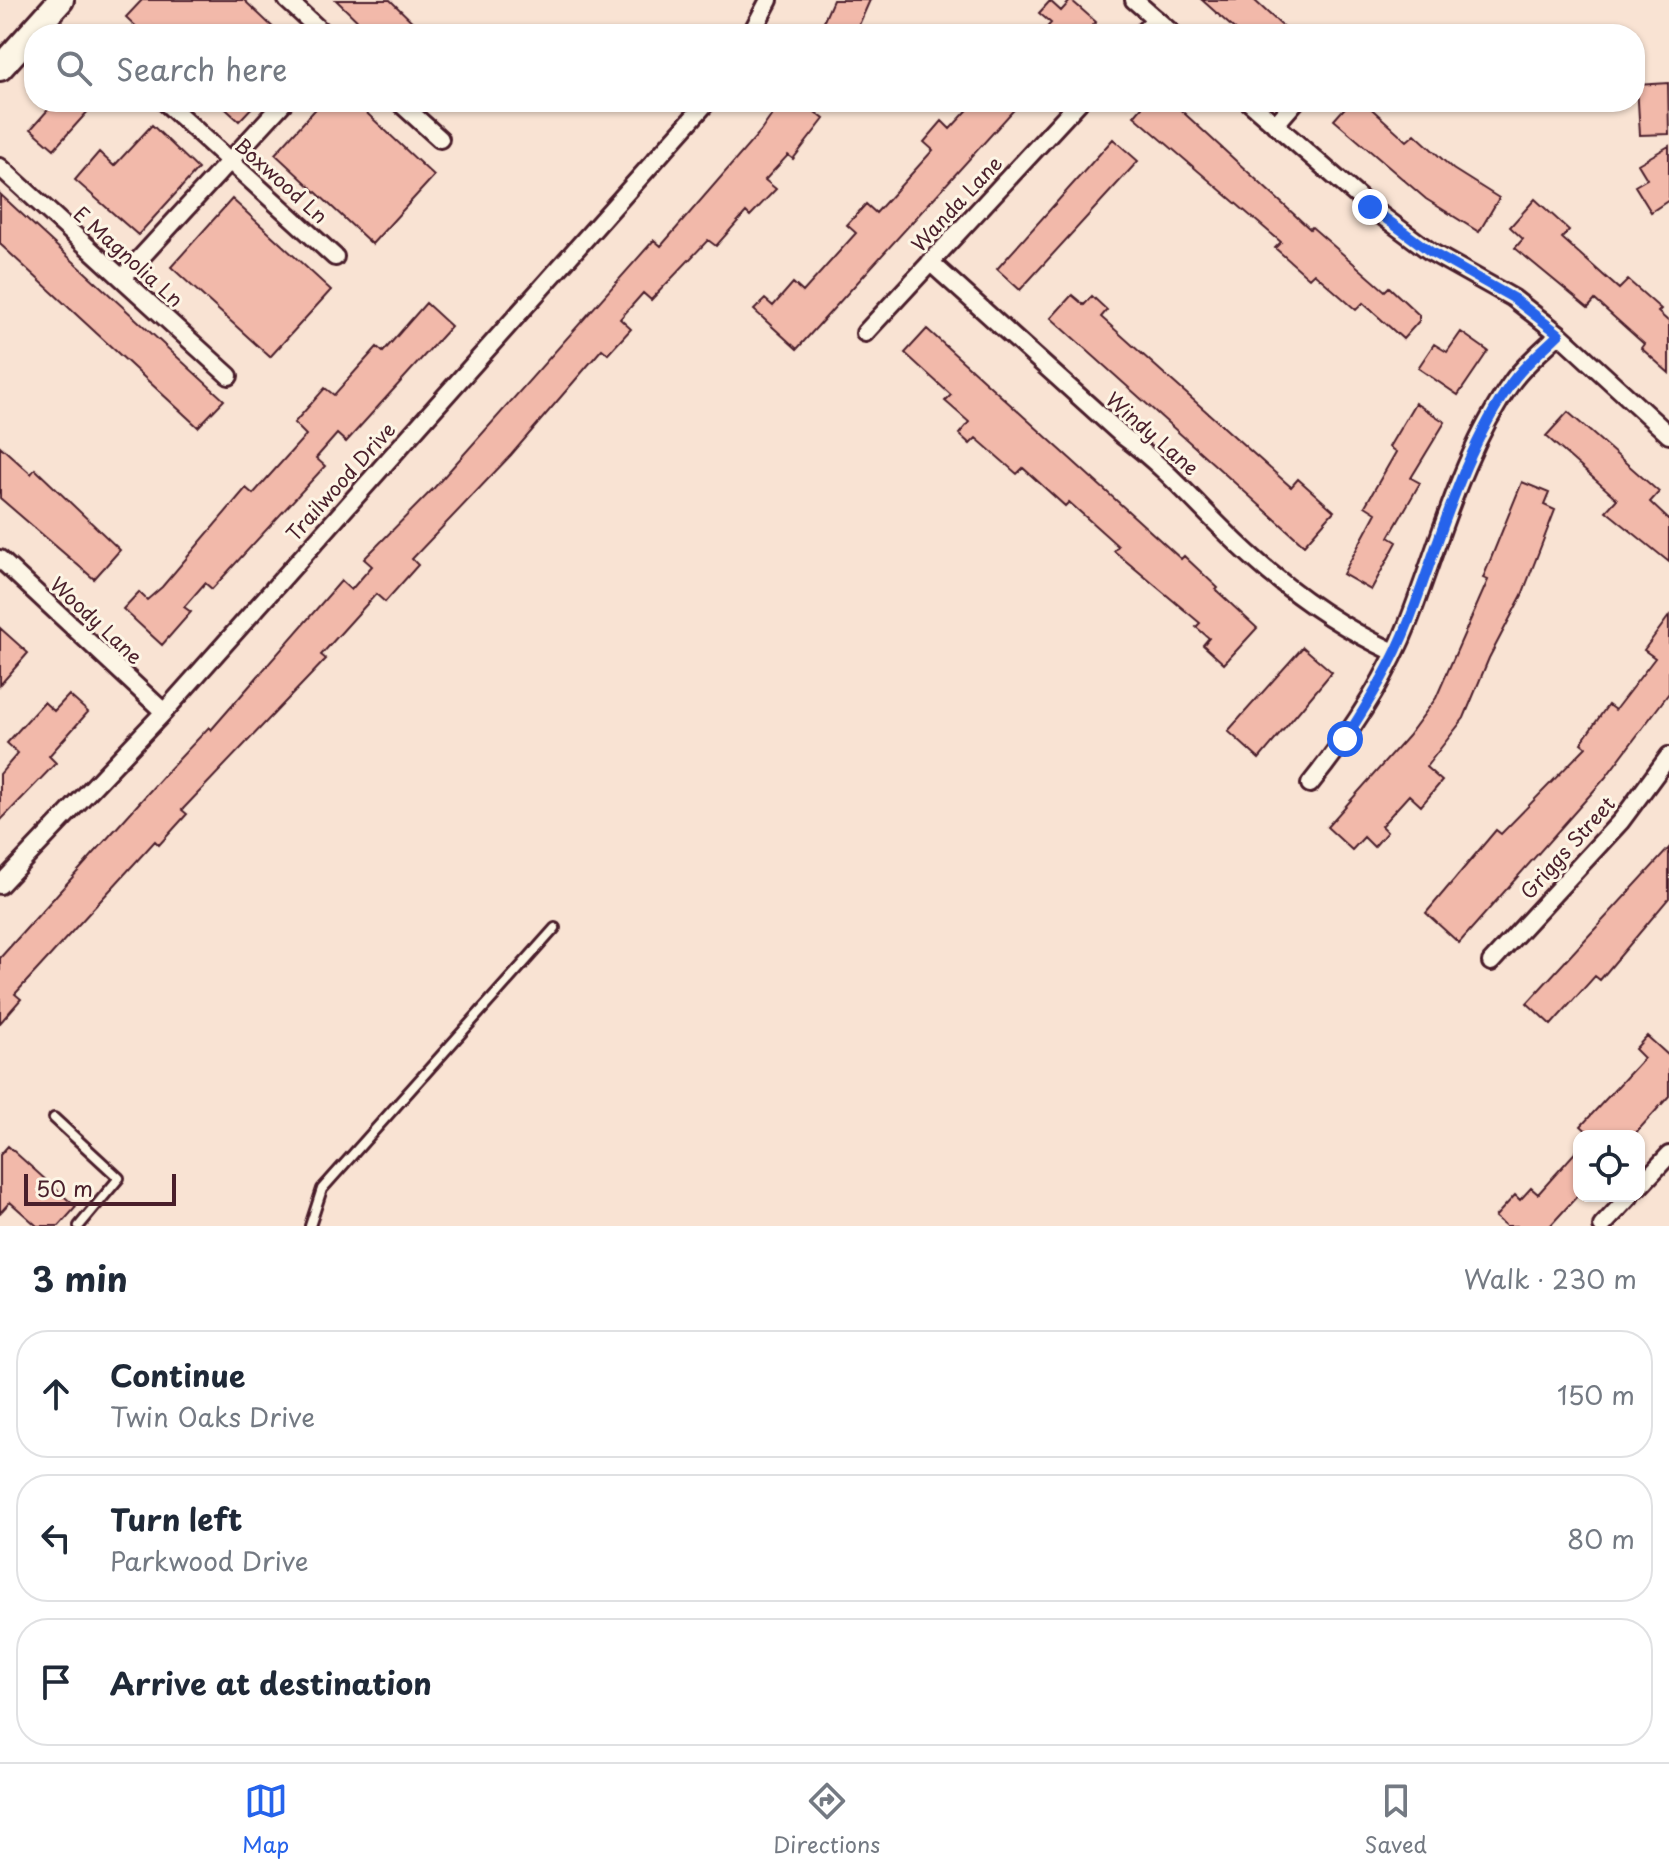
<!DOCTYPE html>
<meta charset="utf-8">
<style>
body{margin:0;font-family:"Playpen Sans",sans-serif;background:#f2f2f3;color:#1f2937}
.controls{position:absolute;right:24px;bottom:24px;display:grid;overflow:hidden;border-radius:16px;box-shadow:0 2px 6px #0004}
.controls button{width:72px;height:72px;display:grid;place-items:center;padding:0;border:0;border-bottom:2px solid #e0e1e3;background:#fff;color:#1f2937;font:40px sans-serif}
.scale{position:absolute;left:24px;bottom:20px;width:152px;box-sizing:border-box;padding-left:8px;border:4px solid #4a1f2b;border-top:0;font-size:22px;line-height:28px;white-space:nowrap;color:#4a1f2b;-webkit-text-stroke:6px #fcf5e5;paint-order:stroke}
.stop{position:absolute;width:24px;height:24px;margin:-18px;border:6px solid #2563eb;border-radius:50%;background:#fff}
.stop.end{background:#2563eb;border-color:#fff;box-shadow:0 2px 8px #0008}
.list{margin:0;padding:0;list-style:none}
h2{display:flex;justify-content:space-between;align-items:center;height:104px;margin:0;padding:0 32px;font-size:34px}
h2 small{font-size:26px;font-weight:400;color:#747a83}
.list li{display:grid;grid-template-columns:52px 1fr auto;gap:24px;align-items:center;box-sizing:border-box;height:128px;margin:0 16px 16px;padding:0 16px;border:2px solid #e0e1e3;border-radius:32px}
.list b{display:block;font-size:30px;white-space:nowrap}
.list p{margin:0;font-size:26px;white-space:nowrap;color:#747a83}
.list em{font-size:26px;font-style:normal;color:#747a83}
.icon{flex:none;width:44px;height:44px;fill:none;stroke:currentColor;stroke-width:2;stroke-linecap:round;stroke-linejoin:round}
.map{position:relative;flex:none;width:1669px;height:1226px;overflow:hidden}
.search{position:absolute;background:#fff;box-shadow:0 2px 6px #0004;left:24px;right:24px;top:24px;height:88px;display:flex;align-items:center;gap:20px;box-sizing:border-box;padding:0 28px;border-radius:32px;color:#747a83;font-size:30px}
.sheet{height:536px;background:#fff}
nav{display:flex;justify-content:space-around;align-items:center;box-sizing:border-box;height:112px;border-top:2px solid #e0e1e3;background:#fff;font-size:22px;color:#747a83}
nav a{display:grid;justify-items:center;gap:4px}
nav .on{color:#2563eb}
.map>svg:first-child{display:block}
.building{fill:#f2b9aa;stroke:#4a1f2b;stroke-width:2}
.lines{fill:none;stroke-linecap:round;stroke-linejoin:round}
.lane-casing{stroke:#4a1f2b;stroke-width:14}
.street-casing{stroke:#4a1f2b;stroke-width:22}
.secondary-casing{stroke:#4a1f2b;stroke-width:30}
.lane{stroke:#fcf5e5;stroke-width:8}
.street{stroke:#fcf5e5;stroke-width:16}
.secondary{stroke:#fcf5e5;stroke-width:24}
.route{stroke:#2563eb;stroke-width:10}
.labels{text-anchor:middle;stroke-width:6;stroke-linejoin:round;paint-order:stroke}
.street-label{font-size:20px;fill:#4a1f2b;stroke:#fcf5e5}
</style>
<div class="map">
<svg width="1669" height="1226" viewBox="0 0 1669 1226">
<rect width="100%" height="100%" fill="#f9e3d3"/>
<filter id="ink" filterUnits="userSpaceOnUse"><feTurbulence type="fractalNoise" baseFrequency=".0125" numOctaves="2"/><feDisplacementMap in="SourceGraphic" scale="16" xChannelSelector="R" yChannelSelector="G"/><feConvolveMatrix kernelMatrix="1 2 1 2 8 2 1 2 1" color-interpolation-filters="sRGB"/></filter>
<g filter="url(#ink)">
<path class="building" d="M 142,0 L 244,0 L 280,34 L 144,34 L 126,17 Z
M 336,0 L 390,0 L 425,34 L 371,34 Z
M 833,0 L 870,0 L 855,34 L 823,23 Z
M 1071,0 L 1096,22 L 1085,34 L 1041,34 L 1051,23 L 1039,13 L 1050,1 L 1061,11 Z
M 1202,0 L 1254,0 L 1291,34 L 1240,34 Z
M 1668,83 L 1669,134 L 1640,135 L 1637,85 Z
M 55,102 L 82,102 L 90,109 L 54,149 L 31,129 Z
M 218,102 L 257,102 L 239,121 Z
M 322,102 L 355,102 L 434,176 L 372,244 L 275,154 Z
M 781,102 L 802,102 L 824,119 L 793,159 L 788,155 L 765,180 L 776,189 L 750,216 L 746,212 L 716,246 L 708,240 L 651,300 L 643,293 L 620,319 L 631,329 L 608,354 L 602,349 L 511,455 L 412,559 L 418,565 L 385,602 L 376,594 L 321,655 L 326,659 L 182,810 L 187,814 L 159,845 L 155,841 L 15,994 L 21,999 L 0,1023 L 0,958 L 166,773 L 209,727 L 211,730 L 341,581 L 351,590 L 372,566 L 364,559 L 434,488 L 654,240 L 661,246 L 760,132 Z
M 975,102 L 1021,102 L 797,349 L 754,310 L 765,299 L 773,306 L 793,283 L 803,292 L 856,233 L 847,225 L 866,204 L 876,213 L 933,150 L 924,142 L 942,121 L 950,129 Z
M 1146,102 L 1172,102 L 1310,229 L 1312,227 L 1385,291 L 1389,287 L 1419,315 L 1419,321 L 1403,339 L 1363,303 L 1356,310 L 1314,273 L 1309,278 L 1275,248 L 1281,242 L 1134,116 Z
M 1350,102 L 1364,102 L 1407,141 L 1415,134 L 1453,169 L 1499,198 L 1479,232 L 1426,199 L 1334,120 Z
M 152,125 L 198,169 L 138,235 L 75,180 L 99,152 L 114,166 Z
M 1113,139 L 1138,161 L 1020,290 L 997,269 Z
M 1669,146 L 1669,200 L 1651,212 L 1635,186 L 1647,179 L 1638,164 Z
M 0,194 L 224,400 L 198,427 L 0,244 Z
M 232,199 L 331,290 L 270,357 L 171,267 Z
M 1535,199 L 1569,230 L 1562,238 L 1619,289 L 1628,280 L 1661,309 L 1658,312 L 1669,322 L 1669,373 L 1641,348 L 1644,344 L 1595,300 L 1588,308 L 1515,248 L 1523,239 L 1510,227 Z
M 1072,295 L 1084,305 L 1092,296 L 1107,310 L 1101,317 L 1161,371 L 1291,487 L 1298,479 L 1334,511 L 1304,545 L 1051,318 Z
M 426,303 L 451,326 L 346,442 L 337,434 L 316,458 L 325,466 L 212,589 L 205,583 L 184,607 L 191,612 L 162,645 L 123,609 L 139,592 L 147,600 L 162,587 L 246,488 L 253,494 L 306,435 L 294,423 L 325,388 L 334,395 L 377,347 L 383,352 Z
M 927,329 L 1181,559 L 1184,556 L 1218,588 L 1216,590 L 1257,628 L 1224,664 L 1203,645 L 1209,638 L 1196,627 L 1200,623 L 1114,551 L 1118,546 L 1069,502 L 1065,506 L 1023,468 L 1017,474 L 976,438 L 970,444 L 959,434 L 969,422 L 945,401 L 951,395 L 905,353 Z
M 1461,332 L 1488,351 L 1458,395 L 1418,368 L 1434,344 L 1447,352 Z
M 1415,403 L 1445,422 L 1411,478 L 1420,483 L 1389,537 L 1397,542 L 1371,590 L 1343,574 L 1376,513 L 1365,506 L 1396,452 L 1389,447 Z
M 1568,412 L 1659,492 L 1650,502 L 1669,520 L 1669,562 L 1606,511 L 1617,499 L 1546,436 Z
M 0,446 L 31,474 L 35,469 L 120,550 L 94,579 L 0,498 Z
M 1522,482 L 1549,493 L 1544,505 L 1555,510 L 1522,595 L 1489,658 L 1464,718 L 1426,767 L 1442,781 L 1421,806 L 1409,795 L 1381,826 L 1387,832 L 1374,847 L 1364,837 L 1352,850 L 1327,827 L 1408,736 L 1436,698 L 1488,580 L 1483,578 Z
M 1669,616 L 1669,693 L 1605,778 L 1459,943 L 1426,913 L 1496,830 L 1501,834 L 1586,747 L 1581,743 L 1608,705 L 1615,710 L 1655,658 L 1644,650 Z
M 0,628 L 28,653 L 0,685 Z
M 1303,647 L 1332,672 L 1259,759 L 1228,731 Z
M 69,695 L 88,712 L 49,756 L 56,763 L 0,821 L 0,774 L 18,753 L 7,743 L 44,702 L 54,711 Z
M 1669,848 L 1669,898 L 1600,980 L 1595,976 L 1551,1025 L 1527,1003 Z
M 1647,1036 L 1669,1056 L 1669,1096 L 1633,1136 L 1592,1136 L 1581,1126 L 1644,1058 L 1635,1049 Z
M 8,1146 L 76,1207 L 59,1226 L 37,1226 L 10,1202 L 0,1213 L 0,1155 Z
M 1579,1148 L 1579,1194 L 1550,1226 L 1506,1226 L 1495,1217 L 1515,1195 L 1520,1200 L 1531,1188 L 1538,1194 Z"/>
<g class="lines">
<defs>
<path id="lane" d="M 54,1118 L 119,1178 L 79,1226
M 310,1226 L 322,1189 L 555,928"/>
<path id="street" d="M 287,0 L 324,34
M 1134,0 L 1173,34
M 751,34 L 769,0
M 1141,34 L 1156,19
M 165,102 L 335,257
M 399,102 L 440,139
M 1249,102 L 1370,207 L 1431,252 L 1513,298 L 1559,334 L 1669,435
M 1275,125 L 1295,102
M 0,167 L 229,376
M 930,262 L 1123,436 C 1171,471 1207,517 1252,557 C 1295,596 1342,628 1394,652
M 122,278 L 284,102
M 865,333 L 1079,102
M 0,559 L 164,712
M 1310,784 C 1350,734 1385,682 1408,623 C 1440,542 1461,454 1512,382 C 1525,364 1544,349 1559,334
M 0,885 L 164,712 L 707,102
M 1491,962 L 1621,821 L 1669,756
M 1639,1187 L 1669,1155
M 1602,1226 L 1630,1196"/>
<path id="secondary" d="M 0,68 L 61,0"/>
</defs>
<use href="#lane" class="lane-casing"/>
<use href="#street" class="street-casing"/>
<use href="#secondary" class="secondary-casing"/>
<use href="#lane" class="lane"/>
<use href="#street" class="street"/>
<use href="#secondary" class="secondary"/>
</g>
</g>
<g class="lines" filter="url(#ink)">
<path class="route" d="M 1345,739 C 1369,702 1393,663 1409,621 C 1440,541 1462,453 1512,382 C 1525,364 1544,349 1559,334 L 1513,298 L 1431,252 L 1370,207"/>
</g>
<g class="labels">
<g class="street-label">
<text transform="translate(281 181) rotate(42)" y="7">Boxwood Ln</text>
<text transform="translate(957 204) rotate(-47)" y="7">Wanda Lane</text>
<text transform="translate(128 257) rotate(42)" y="7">E Magnolia Ln</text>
<text transform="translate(1152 434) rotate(41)" y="7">Windy Lane</text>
<text transform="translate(341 482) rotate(-48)" y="7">Trailwood Drive</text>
<text transform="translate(96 621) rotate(43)" y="7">Woody Lane</text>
<text transform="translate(1568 848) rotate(-48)" y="7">Griggs Street</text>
</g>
</g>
</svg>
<div class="controls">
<button><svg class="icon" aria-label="locate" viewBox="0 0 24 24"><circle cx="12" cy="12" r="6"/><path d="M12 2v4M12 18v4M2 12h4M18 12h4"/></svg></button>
</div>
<div class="scale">50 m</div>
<div class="stop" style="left:1345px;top:739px"></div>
<div class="stop end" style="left:1370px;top:207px"></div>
<div class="search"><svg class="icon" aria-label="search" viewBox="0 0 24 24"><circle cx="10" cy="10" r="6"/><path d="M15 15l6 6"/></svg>Search here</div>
</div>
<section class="sheet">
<h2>3 min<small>Walk · 230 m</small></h2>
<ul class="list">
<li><svg class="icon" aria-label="ahead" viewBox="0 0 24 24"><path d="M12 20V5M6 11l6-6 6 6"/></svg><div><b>Continue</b><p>Twin Oaks Drive</p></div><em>150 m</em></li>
<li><svg class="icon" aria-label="left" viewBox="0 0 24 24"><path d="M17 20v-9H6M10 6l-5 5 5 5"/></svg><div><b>Turn left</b><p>Parkwood Drive</p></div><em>80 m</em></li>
<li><svg class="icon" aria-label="arrive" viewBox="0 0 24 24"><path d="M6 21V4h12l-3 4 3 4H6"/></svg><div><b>Arrive at destination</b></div></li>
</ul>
</section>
<nav>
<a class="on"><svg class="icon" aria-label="map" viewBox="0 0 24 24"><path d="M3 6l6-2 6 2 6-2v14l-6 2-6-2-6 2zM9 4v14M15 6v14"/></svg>Map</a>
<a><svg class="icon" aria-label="directions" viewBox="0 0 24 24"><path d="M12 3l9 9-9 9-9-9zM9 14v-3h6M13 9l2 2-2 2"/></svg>Directions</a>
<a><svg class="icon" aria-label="saved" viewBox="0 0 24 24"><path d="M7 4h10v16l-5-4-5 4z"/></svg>Saved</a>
</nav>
